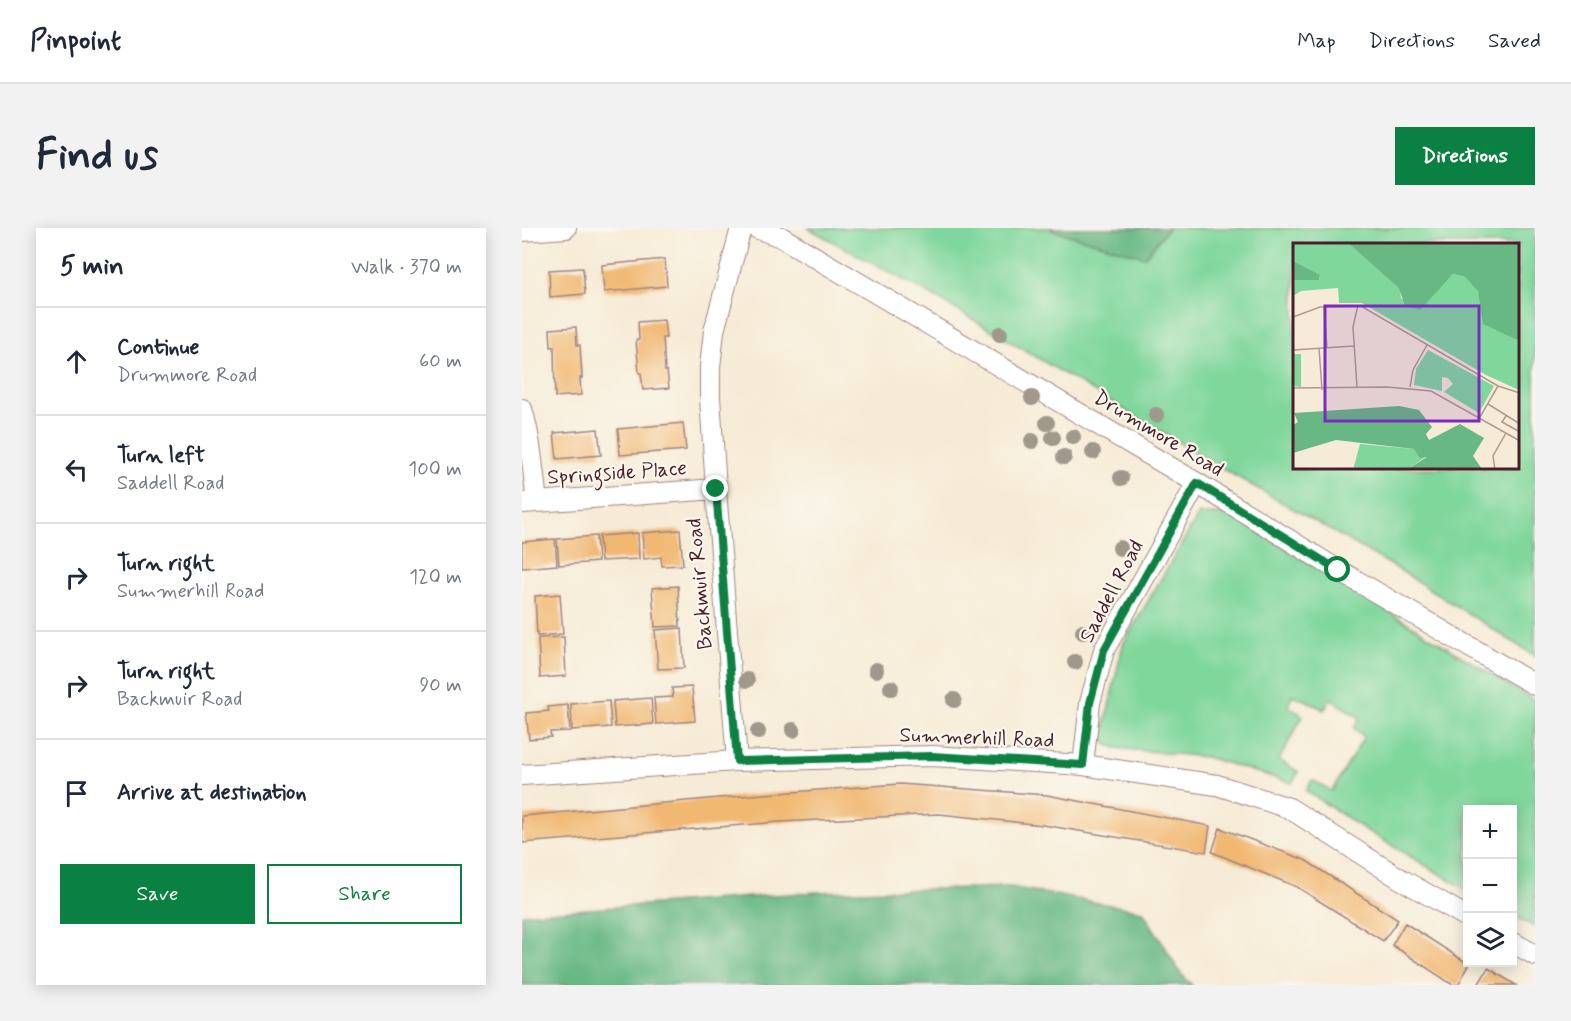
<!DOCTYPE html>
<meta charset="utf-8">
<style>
body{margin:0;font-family:Mynerve,sans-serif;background:#f2f2f3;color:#1f2937}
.controls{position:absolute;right:18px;bottom:18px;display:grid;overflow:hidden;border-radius:0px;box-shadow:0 3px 15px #0003}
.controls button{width:54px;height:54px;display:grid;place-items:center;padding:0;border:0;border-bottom:2px solid #e0e1e3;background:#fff;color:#1f2937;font:30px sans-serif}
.stop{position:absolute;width:18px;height:18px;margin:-14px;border:4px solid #0b8043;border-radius:50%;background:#fff}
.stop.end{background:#0b8043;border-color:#fff;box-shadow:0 2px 6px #0008}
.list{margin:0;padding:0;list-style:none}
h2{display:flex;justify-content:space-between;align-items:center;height:78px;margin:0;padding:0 24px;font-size:26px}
h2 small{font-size:20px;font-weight:400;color:#747a83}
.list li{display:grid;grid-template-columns:39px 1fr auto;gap:18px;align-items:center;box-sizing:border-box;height:108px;padding:0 24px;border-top:2px solid #e0e1e3}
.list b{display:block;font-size:22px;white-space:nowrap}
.list p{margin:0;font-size:20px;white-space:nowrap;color:#747a83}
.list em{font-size:20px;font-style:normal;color:#747a83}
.actions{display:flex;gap:12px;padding:18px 24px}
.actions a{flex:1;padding:14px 0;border:2px solid #0b8043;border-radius:0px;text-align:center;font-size:21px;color:#0b8043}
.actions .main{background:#0b8043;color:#fff}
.icon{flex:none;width:33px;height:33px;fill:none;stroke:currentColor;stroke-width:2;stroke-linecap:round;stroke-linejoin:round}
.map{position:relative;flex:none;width:1013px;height:757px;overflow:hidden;border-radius:0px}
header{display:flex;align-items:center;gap:36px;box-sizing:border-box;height:84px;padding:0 30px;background:#fff;border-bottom:2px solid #e0e1e3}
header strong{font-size:28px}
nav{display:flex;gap:33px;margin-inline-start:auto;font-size:21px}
.intro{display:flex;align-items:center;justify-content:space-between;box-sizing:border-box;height:144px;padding:0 36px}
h1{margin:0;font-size:42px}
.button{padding:15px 27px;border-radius:0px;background:#0b8043;color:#fff;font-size:21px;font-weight:700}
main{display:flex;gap:36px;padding:0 36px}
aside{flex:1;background:#fff;border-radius:0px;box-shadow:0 3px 15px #0003}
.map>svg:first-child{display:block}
.green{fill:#80d79c;stroke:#657b64;stroke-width:1.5;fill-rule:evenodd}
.forest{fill:#68b884;stroke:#596c58;stroke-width:1.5}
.building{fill:#f1b872}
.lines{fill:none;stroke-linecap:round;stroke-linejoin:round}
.minor-casing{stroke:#a08580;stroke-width:22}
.minor{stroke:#fff;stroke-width:20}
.tree{fill:#a0998b}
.route{stroke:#0b8043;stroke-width:8}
.labels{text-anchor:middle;stroke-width:4.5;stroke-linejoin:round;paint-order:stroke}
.street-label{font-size:21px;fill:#4a1f2b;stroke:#fbf7ec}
.inset-road{fill:none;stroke:#b19992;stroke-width:1.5}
.view{fill:#7b2cbf;fill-opacity:0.15;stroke:#7b2cbf;stroke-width:3}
.inset-edge{fill:none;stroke:#4a1f2b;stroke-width:3}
</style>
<header>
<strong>Pinpoint</strong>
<nav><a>Map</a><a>Directions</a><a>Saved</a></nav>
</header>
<div class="intro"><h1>Find us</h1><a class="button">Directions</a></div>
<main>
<aside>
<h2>5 min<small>Walk · 370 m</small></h2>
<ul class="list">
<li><svg class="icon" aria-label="ahead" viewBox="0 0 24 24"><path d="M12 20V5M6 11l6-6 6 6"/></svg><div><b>Continue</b><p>Drummore Road</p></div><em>60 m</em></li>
<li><svg class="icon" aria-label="left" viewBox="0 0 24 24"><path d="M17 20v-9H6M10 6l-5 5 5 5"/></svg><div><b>Turn left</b><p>Saddell Road</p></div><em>100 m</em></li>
<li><svg class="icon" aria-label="right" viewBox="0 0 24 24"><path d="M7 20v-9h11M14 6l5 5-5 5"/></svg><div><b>Turn right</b><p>Summerhill Road</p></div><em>120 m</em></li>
<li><svg class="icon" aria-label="right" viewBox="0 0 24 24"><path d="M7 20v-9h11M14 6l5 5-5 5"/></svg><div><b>Turn right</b><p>Backmuir Road</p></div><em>90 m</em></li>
<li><svg class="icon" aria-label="arrive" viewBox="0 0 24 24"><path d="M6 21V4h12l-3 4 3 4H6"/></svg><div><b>Arrive at destination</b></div></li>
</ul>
<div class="actions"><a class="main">Save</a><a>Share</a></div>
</aside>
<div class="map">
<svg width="1013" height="757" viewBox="0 0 1013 757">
<rect width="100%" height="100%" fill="#fbf7ec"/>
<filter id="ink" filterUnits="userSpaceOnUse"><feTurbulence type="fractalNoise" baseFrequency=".0167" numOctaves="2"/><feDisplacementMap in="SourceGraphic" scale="12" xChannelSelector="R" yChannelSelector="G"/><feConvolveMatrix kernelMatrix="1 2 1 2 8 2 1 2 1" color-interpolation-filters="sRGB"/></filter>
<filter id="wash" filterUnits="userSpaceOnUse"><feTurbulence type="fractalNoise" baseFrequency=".008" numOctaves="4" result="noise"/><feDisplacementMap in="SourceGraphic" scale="24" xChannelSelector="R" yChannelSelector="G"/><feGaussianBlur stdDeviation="1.35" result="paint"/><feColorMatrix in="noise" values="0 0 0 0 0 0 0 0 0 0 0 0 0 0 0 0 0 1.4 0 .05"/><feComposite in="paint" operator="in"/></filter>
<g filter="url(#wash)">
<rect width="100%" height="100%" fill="#f6ebd6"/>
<path class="green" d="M 286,0 L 529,0 L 530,2 L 623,29 L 646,0 L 1013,0 L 1013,428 L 871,338 L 705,243 L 415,70 ZM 773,16 L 996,16 L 996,240 L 773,240 Z
M 677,286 L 707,286 L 1013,473 L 1013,699 L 991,688 L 990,582 L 945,582 L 945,662 L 847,604 L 784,563 L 790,552 L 810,563 L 842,509 L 832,500 L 838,490 L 809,471 L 802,482 L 788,474 L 770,467 L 766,478 L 781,488 L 757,532 L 777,544 L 770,555 L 684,529 L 594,520 L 584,516 L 581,505 L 601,416 Z"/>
<path class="forest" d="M 529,0 L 646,0 L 623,29 L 530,2 Z
M 489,659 L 621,683 L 659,746 L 670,757 L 0,757 L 0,686 L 295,664 Z"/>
<g id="blocks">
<path class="building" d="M 143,31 L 145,58 L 82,64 L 80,37 Z
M 61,40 L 63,66 L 28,69 L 27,42 Z
M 142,92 L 144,110 L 141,110 L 143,143 L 145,143 L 147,160 L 121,162 L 119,145 L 117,145 L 114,112 L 117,112 L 116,94 Z
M 54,99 L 55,117 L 58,117 L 60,150 L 58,150 L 59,167 L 33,169 L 32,119 L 29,119 L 28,101 Z
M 161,195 L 164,222 L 98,227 L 96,201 Z
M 76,201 L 79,227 L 35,231 L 32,205 Z
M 158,302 L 161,337 L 140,338 L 139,329 L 122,331 L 120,305 Z
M 116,305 L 117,331 L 79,333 L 77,308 Z
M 74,308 L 76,334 L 37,337 L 35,311 Z
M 33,311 L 35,337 L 0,340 L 0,314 Z
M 156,358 L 158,398 L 133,399 L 130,360 Z
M 38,366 L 41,406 L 15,408 L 13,368 Z
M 160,400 L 162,440 L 136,441 L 133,402 Z
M 42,409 L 44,448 L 18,450 L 16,410 Z
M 170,459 L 173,493 L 134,496 L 132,470 L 151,469 L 150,460 Z
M 129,470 L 131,496 L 93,499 L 91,473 Z
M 87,473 L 89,499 L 50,502 L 49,476 Z
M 46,477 L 48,503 L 28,504 L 29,509 L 7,511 L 4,485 L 27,483 L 26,479 Z
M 378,556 L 525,567 L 688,598 L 684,624 L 521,597 L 417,586 L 258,594 L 0,615 L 0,588 L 230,567 Z
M 698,600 L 783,632 L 876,692 L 861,713 L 775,659 L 690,624 Z
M 883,695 L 945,735 L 948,735 L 936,757 L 931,757 L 870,717 Z
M 966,740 L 994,757 L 956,757 Z"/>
</g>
</g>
<g filter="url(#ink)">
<use href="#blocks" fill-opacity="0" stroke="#a08580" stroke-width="1.5"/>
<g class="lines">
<defs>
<path id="minor" d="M 234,0 L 259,9 L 675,255 L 816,342 L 1013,457
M 0,3 L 44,0
M 0,181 C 9,211 11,243 15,274
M 0,275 L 194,261
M 215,533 L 194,261 L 188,169 L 188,139 L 192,103 L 219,0
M 561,537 L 568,475 L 582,422 L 675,255
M 0,547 L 215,533 L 410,528 L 561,537 L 695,557 L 767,580 L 877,650 L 945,689
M 990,714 L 1013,727"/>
</defs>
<use href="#minor" class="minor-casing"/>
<use href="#minor" class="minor"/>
</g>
<g class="tree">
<circle cx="478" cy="106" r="8"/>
<circle cx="510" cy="170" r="8"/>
<circle cx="634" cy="187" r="8"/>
<circle cx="525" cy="195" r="8"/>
<circle cx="551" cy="209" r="8"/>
<circle cx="531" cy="210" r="8"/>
<circle cx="510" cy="213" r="8"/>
<circle cx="571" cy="224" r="8"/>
<circle cx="542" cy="229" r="8"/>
<circle cx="599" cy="250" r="8"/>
<circle cx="598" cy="320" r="8"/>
<circle cx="561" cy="404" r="8"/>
<circle cx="553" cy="434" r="8"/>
<circle cx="354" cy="442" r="8"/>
<circle cx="225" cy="452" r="8"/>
<circle cx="369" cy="460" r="8"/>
<circle cx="432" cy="472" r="8"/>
<circle cx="271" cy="502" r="8"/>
<circle cx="236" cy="504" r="8"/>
</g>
</g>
<g class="lines" filter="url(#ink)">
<path class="route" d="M 194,261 L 215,533 L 410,528 L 561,537 L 568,475 L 582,422 L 675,255 L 816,342"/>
</g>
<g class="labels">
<g class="street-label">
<text transform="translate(637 205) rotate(31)" y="7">Drummore Road</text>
<text transform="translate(95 244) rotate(-4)" y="7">Springside Place</text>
<text transform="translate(177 356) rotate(-95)" y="7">Backmuir Road</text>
<text transform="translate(589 363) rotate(-62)" y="7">Saddell Road</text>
<text transform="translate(455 509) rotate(2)" y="7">Summerhill Road</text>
</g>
</g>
<g transform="translate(771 15)">
<rect width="226" height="226" fill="#f6ebd6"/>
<path d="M 0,0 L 55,0 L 107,45 L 108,55 L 126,67 L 160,31 L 172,34 L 185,47 L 191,81 L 226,98 L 226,147 L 193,132 L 69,60 L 46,60 L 45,45 L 8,48 L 0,53 L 0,37 L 26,37 L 27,33 L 0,18 ZM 135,107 L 201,143 L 186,170 L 151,149 L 160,141 L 155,135 L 149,134 L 149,148 L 121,142 L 123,126 ZM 0,111 L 8,111 L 8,144 L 0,143 ZM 67,201 L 121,206 L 134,213 L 115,226 L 60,227 Z" fill="#80d79c"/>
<path d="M 55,0 L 226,0 L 226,98 L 190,81 L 185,48 L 172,34 L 160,31 L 127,67 L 112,63 L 106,45 ZM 0,18 L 27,32 L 26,37 L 0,37 ZM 106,163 L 126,167 L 139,184 L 133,191 L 136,197 L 167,181 L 191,195 L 180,213 L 189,226 L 115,226 L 134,214 L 127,215 L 121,206 L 43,197 L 0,210 L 0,182 L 5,179 L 1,170 Z" fill="#68b884"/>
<path class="inset-road" d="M 31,64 L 34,105M 0,74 L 27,64 L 68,63 L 205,143 L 227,150M 26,105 L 29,147M 0,107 L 61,103M 64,144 L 60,84 L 65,62M 117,144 L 120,127 L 134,102M 0,145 L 94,144 L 138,148 L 227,198M 195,161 L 227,181M 213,173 L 209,179 L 227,189M 187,174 L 205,143M 202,227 L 200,213 L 213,190"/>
<path class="view" d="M 32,63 L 186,63 L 186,178 L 32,178 Z"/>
<rect width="226" height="226" class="inset-edge"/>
</g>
</svg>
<div class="controls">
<button>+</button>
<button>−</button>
<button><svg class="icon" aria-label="layers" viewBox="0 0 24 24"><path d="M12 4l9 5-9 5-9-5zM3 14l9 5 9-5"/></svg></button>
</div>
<div class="stop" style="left:816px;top:342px"></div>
<div class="stop end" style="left:194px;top:261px"></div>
</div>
</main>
